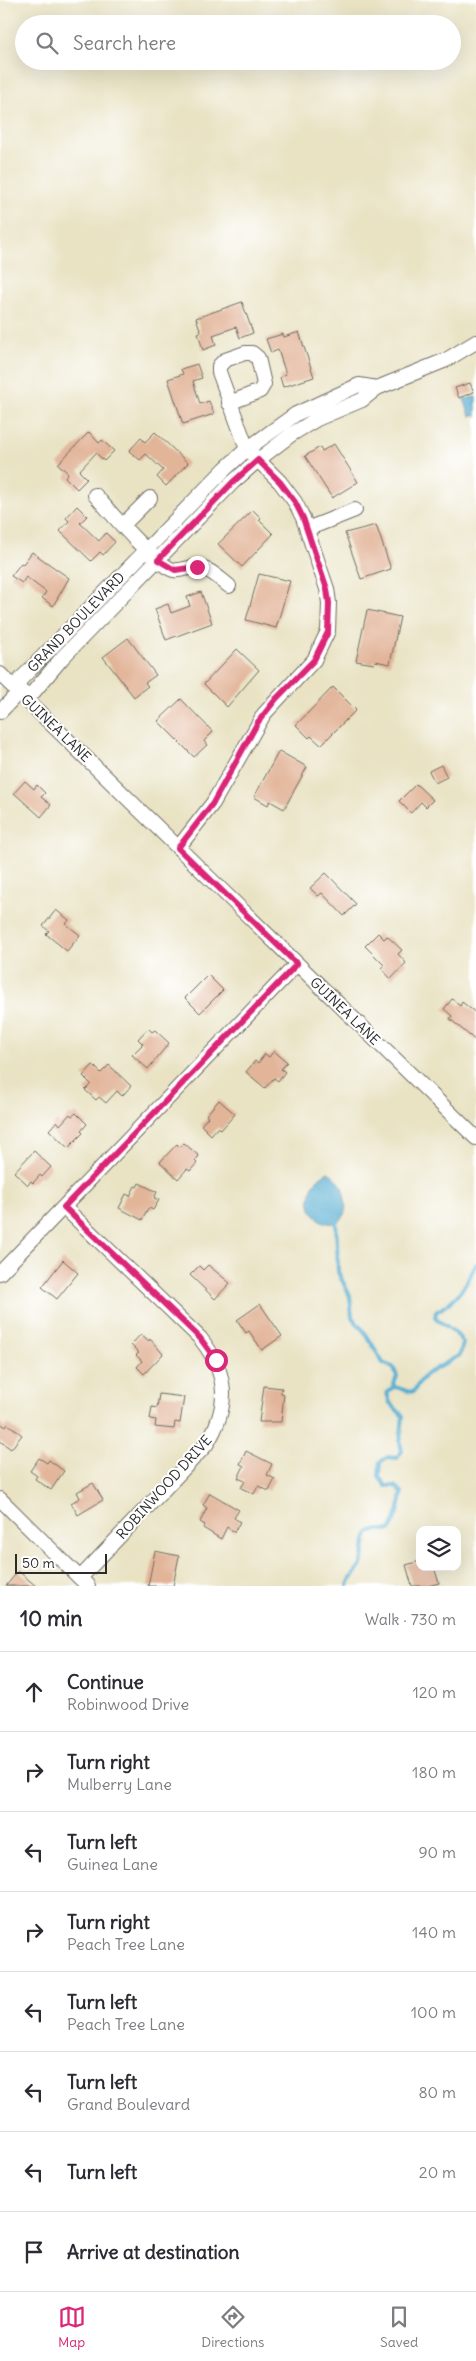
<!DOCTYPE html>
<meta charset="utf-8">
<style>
body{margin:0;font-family:Delius,sans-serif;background:#f2f2f3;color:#2b2b33}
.controls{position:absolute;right:15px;bottom:15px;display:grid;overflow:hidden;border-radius:10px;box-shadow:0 5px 20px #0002}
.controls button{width:45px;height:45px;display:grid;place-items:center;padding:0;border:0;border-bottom:1px solid #e1e1e2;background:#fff;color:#2b2b33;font:25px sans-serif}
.scale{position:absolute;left:15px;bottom:12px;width:92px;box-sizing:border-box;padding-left:5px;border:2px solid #2b2b2b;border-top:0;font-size:14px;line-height:18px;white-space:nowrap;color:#2b2b2b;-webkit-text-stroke:4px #fff;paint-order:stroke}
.stop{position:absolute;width:15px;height:15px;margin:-11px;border:4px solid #db2777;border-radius:50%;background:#fff}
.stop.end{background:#db2777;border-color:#fff;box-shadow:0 1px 5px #0008}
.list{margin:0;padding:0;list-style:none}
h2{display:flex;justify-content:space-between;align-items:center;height:65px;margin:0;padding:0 20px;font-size:21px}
h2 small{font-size:16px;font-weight:400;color:#7c7c81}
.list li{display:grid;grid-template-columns:32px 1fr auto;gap:15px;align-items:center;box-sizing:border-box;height:80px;padding:0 20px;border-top:1px solid #e1e1e2}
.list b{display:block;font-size:19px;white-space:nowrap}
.list p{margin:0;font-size:16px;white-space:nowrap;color:#7c7c81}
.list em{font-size:16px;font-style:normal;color:#7c7c81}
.icon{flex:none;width:28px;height:28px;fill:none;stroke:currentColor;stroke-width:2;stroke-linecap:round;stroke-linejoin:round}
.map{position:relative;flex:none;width:476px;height:1586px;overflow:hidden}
.search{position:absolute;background:#fff;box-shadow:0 5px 20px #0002;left:15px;right:15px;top:15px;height:55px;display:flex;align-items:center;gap:12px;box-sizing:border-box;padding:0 18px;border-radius:28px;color:#7c7c81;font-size:19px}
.sheet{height:705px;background:#fff}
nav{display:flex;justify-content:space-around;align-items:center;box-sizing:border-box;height:70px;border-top:1px solid #e1e1e2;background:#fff;font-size:14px;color:#7c7c81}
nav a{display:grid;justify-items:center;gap:2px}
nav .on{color:#db2777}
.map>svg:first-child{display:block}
.water{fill:#52acd0;stroke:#3e6c7e}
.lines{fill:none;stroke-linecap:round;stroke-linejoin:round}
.stream{stroke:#52acd0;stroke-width:4}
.building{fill:#e2b498}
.minor-casing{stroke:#6e6b61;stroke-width:16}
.minor{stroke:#fff;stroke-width:14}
.route{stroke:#db2777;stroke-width:6}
.labels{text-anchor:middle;stroke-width:4;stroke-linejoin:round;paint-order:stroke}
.street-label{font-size:14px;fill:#2b2b2b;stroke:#fff}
</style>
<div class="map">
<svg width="476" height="1586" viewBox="0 0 476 1586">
<rect width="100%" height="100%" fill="#fff"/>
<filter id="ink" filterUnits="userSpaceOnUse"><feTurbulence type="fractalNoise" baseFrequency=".02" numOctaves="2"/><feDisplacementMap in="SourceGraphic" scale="10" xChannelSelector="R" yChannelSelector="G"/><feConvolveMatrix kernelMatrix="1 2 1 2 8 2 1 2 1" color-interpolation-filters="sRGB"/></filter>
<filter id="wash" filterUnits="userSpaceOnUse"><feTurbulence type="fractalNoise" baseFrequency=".0096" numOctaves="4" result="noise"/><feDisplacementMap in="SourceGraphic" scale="20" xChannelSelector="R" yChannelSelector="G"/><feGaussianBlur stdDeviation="1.12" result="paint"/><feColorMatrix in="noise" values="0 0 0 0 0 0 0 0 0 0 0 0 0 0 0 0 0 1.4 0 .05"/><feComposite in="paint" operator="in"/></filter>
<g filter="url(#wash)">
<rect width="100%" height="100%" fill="#e9e3c4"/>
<path class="water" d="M 476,397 L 476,417 L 475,415 L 470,416 L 464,399 Z
M 328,1172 C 340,1179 343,1187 345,1200 C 352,1236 305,1227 310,1196 C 312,1184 317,1178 328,1172 Z"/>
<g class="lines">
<path class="stream" d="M 336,1220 L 338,1272 L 350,1296 L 352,1317 L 366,1334 L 383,1363 L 393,1367 L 397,1376 L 393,1387
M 348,1586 C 349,1577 357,1573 361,1565 C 365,1554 363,1543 369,1533 L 378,1530 L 390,1530 C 397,1518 401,1506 402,1492 L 395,1486 L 386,1486 L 379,1477 L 380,1462 L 388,1457 L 397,1458 L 402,1451 L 400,1443 L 403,1416 L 390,1403 L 387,1393 L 393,1387 C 401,1387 405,1392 413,1392 L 425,1375 L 460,1355 L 463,1343 C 453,1327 447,1329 435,1317 L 436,1312 C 459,1298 465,1287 476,1264"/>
</g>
<g id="blocks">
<path class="building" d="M 242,302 L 253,333 L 240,338 L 236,327 L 213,335 L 216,345 L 203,350 L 198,333 L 201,332 L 196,318 Z
M 299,332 L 314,377 L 283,387 L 280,377 L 286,374 L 278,350 L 271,353 L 266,339 L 283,334 L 284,337 Z
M 197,364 L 202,378 L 193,381 L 200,404 L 209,401 L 214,414 L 183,424 L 168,379 L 183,374 L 181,369 Z
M 470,383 L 474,392 L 459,398 L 455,388 Z
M 89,432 L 99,443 L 102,440 L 114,451 L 104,461 L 96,453 L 79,471 L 87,479 L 77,489 L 65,477 L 68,473 L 58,464 Z
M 155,432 L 188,463 L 166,486 L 157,477 L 163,470 L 146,454 L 140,460 L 129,451 L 141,438 L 145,442 Z
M 334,444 L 358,482 L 332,498 L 305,456 L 320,447 L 322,451 Z
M 77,506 L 87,516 L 80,523 L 99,541 L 106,533 L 115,542 L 103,555 L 100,552 L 91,561 L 60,531 L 69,521 L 66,518 Z
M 253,510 L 261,518 L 259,520 L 273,534 L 242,567 L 218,544 Z
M 376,525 L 391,569 L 361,579 L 345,533 Z
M 32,552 L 69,578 L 53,606 L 42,598 L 46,592 L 26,577 L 22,583 L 11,576 L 21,563 L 23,564 Z
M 259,574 L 290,581 L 276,628 L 246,620 Z
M 201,592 L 212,623 L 166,640 L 155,609 L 168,604 L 171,613 L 190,606 L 187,597 Z
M 367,610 L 400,617 L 390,664 L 375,661 L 374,664 L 356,661 Z
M 128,638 L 156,675 L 145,683 L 148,686 L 134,697 L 103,657 Z
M 237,649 L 259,670 L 227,707 L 204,684 Z
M 333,687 L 356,710 L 321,745 L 311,736 L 309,738 L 296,725 Z
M 181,699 L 213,732 L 204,741 L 207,745 L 194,757 L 158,721 Z
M 279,751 L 307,767 L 284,809 L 270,801 L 268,805 L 254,797 Z
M 441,765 L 447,777 L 435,783 L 429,771 Z
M 25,781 L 34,789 L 37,785 L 45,793 L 41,797 L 51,805 L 41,817 L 14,793 Z
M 416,784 L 433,800 L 426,807 L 421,802 L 411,813 L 399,801 Z
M 326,873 L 356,904 L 344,916 L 322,893 L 318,896 L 310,888 Z
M 56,910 L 69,920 L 66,924 L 80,935 L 67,951 L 46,934 L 49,931 L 43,926 Z
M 378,933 L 384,939 L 387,936 L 402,950 L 398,954 L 406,963 L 391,979 L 381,968 L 384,965 L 365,946 Z
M 208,975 L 223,990 L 200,1013 L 185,998 Z
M 452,999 L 460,1006 L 462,1002 L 476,1013 L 476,1041 L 450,1019 L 452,1016 L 444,1009 Z
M 148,1028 L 152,1032 L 155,1030 L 169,1043 L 148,1069 L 132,1055 L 143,1044 L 138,1039 Z
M 274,1051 L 287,1062 L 281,1069 L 285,1072 L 278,1081 L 274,1078 L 265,1088 L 246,1072 L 255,1061 L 258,1063 L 265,1054 L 269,1057 Z
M 93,1065 L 101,1073 L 109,1065 L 131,1086 L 122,1096 L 117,1091 L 106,1103 L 99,1097 L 96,1100 L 85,1090 L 91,1084 L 83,1076 Z
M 219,1100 L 235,1114 L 221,1130 L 218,1127 L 211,1135 L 201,1125 L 208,1117 L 206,1115 Z
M 76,1113 L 87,1124 L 81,1131 L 83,1133 L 68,1148 L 49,1130 L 57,1121 L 60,1125 L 70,1114 L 72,1116 Z
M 184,1143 L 199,1156 L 195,1161 L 197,1163 L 190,1171 L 187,1169 L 178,1179 L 160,1162 L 177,1144 L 180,1147 Z
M 34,1151 L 51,1167 L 42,1177 L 40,1175 L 33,1183 L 31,1181 L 28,1185 L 14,1172 Z
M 139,1183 L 157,1192 L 154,1198 L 159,1200 L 153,1210 L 149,1208 L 142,1220 L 119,1208 L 126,1194 L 130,1196 L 135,1186 L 137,1187 Z
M 63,1260 L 78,1273 L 57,1299 L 42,1287 Z
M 208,1265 L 230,1283 L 215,1299 L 190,1275 L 199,1266 L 203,1270 Z
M 260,1304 L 282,1336 L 262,1350 L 249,1331 L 246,1333 L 237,1320 Z
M 141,1334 L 149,1341 L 150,1339 L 163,1354 L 144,1374 L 137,1367 L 142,1361 L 136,1355 L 139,1353 L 131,1345 Z
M 264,1386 L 282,1388 L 281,1393 L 284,1394 L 281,1422 L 259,1422 Z
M 159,1394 L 184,1397 L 180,1423 L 175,1422 L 174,1429 L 155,1427 L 156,1420 L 150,1419 L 152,1407 L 157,1408 Z
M 0,1423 L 6,1427 L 8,1424 L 22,1435 L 11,1449 L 0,1441 Z
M 246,1451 L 272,1464 L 267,1475 L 275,1479 L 269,1491 L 258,1486 L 254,1494 L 241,1488 L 245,1481 L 238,1478 L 244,1466 L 240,1464 Z
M 39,1458 L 47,1463 L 49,1460 L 64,1471 L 51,1490 L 35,1479 L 37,1476 L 30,1471 Z
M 93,1483 L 103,1500 L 78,1515 L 71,1503 L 80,1498 L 77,1492 Z
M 210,1493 L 239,1510 L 234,1518 L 240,1522 L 234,1532 L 227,1527 L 221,1539 L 203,1528 L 205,1525 L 200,1522 L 207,1508 L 203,1505 Z
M 155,1551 L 179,1556 L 173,1586 L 148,1586 Z
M 420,1561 L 420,1567 L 434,1567 L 439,1583 L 428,1586 L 412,1586 L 406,1565 Z
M 18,1571 L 36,1586 L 6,1586 Z"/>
</g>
</g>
<g filter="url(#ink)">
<use href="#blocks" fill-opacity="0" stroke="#6e6b61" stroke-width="1"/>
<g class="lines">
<defs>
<path id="minor" d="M 95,495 C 111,513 153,563 173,570 C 178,571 184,569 189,568 C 207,565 215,575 229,586
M 123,525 L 150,498
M 307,529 L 355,510
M 0,674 L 476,1138
M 19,692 L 31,695 L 62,658 L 233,482 L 258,460 L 292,434 L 317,419 L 362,400 L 377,388 L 446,360 L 476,342
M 19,692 L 19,681 L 225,469 L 247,449 L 296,414 L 359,385 L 377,388
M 0,712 L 19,692
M 178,848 L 213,803 L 264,714 L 314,660 L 328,631 L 329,603 L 327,589 L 303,518 L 295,502 L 280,482 L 247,449 L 219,372 L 219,366 L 225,360 L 245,353 L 252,353 L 258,358 L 264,384 L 260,391 L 229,403
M 64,1207 L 200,1338 C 229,1374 230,1407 206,1445 L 80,1578
M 0,1273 L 297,964
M 0,1499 L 88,1586"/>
</defs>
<use href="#minor" class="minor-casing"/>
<use href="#minor" class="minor"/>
</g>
</g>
<g class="lines" filter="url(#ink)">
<path class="route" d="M 197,567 L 175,570 L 158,560 L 233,482 L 258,460 L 280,482 L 295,502 L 303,518 L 327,589 L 329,603 L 328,632 L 314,660 L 276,699 L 258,722 L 213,803 L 178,848 L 297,964 L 64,1207 L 200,1338 L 216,1360"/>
</g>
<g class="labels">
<g class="street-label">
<text transform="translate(76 622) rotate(-46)" y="5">GRAND BOULEVARD</text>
<text transform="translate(56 728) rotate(44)" y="5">GUINEA LANE</text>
<text transform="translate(345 1011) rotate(44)" y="5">GUINEA LANE</text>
<text transform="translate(164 1487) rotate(-48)" y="5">ROBINWOOD DRIVE</text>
</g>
</g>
</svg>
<div class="controls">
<button><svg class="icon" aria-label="layers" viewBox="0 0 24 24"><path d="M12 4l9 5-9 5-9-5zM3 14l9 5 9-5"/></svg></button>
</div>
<div class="scale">50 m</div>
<div class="stop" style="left:216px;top:1360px"></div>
<div class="stop end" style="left:197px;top:567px"></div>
<div class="search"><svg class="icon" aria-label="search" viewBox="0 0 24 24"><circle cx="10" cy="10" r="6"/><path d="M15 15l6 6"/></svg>Search here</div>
</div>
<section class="sheet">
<h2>10 min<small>Walk · 730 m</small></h2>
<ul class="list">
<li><svg class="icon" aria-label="ahead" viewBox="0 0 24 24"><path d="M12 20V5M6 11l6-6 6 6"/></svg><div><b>Continue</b><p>Robinwood Drive</p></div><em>120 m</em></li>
<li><svg class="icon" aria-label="right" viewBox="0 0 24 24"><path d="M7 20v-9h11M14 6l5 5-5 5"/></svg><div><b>Turn right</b><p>Mulberry Lane</p></div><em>180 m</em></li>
<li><svg class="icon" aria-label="left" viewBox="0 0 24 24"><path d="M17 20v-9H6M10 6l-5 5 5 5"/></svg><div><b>Turn left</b><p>Guinea Lane</p></div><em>90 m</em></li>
<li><svg class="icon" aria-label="right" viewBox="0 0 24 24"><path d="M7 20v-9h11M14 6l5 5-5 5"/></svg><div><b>Turn right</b><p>Peach Tree Lane</p></div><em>140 m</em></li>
<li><svg class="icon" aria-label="left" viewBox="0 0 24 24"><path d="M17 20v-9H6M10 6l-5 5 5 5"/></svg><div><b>Turn left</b><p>Peach Tree Lane</p></div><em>100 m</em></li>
<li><svg class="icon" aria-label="left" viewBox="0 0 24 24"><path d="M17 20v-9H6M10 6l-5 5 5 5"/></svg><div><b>Turn left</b><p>Grand Boulevard</p></div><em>80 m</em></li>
<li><svg class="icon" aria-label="left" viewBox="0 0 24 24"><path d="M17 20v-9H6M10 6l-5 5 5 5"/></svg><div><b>Turn left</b></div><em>20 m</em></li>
<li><svg class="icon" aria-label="arrive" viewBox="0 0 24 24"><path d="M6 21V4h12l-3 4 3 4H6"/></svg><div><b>Arrive at destination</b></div></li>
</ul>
</section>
<nav>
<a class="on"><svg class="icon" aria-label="map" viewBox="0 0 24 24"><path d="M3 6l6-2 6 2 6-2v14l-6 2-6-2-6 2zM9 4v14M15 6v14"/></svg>Map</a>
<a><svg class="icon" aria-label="directions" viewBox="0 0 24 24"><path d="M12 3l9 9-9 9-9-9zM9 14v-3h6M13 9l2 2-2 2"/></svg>Directions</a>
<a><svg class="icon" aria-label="saved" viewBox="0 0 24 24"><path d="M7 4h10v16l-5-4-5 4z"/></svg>Saved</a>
</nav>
